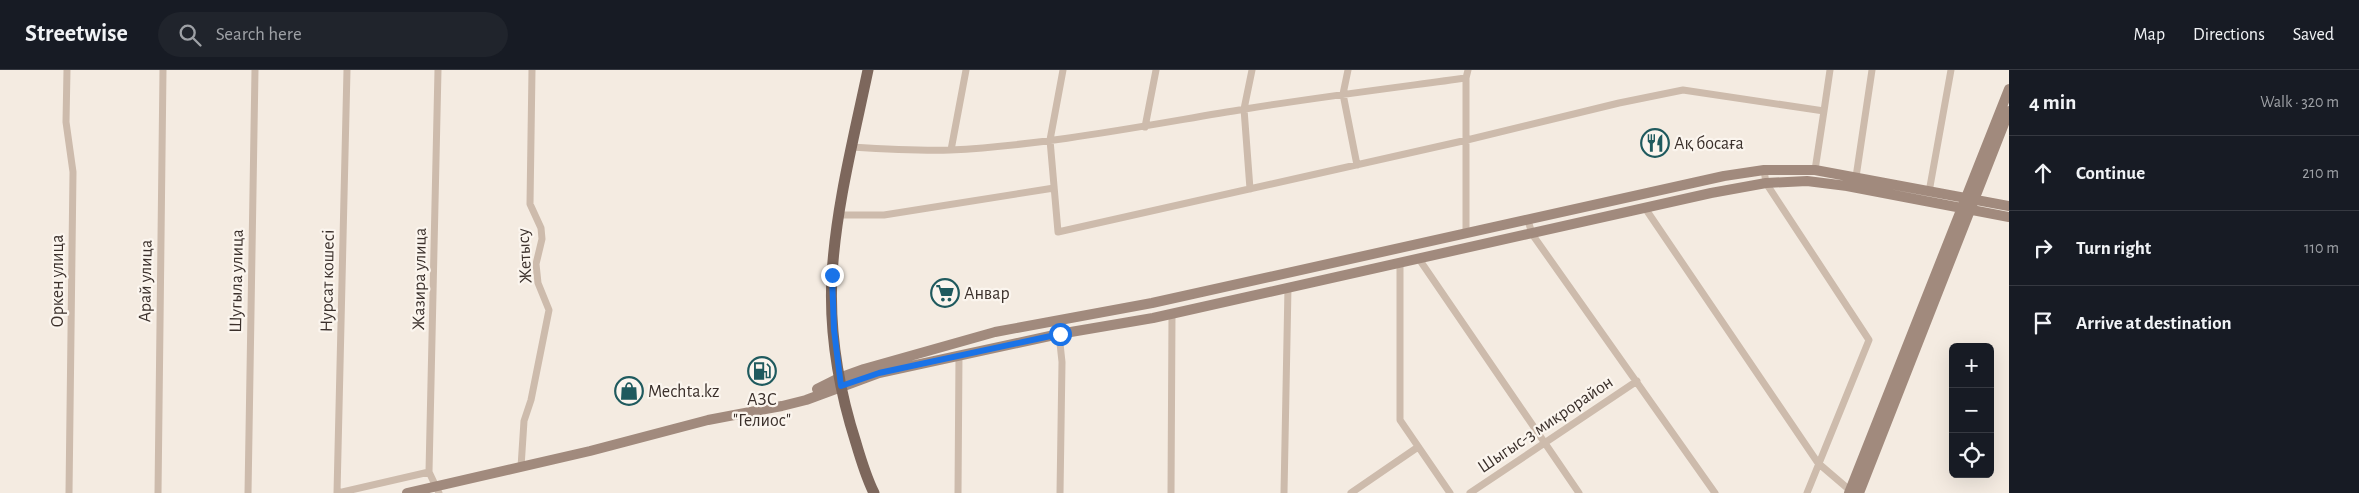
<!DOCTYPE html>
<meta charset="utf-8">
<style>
body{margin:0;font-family:"Alegreya Sans",sans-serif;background:#20242c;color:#f1f3f6}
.controls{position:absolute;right:15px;bottom:15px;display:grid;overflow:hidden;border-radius:8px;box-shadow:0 5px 20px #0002}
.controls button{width:45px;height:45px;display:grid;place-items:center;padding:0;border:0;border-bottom:1px solid #363941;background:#171b24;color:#f1f3f6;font:25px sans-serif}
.stop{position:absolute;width:15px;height:15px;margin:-11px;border:4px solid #1a73e8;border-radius:50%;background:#fff}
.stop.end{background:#1a73e8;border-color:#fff;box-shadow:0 1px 5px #0008}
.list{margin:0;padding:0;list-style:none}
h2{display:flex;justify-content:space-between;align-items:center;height:65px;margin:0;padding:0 20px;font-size:21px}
h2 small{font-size:16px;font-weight:400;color:#9ea1a6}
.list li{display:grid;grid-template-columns:32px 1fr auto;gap:15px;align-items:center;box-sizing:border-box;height:75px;padding:0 20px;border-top:1px solid #363941}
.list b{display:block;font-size:19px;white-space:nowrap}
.list em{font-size:16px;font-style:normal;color:#9ea1a6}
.icon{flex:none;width:28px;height:28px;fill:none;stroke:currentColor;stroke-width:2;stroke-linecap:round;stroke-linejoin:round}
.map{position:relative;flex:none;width:2009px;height:423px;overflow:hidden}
header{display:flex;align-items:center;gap:30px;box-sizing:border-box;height:70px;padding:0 25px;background:#171b24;border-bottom:1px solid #363941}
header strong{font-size:24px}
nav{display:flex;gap:28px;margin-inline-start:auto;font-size:18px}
.search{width:350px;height:45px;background:#20242c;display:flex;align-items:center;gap:12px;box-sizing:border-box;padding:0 18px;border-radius:28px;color:#9ea1a6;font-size:19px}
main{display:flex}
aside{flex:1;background:#171b24}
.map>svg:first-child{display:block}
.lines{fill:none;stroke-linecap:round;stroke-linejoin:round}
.street{stroke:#cdbbac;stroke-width:7}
.secondary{stroke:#a18a7d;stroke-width:10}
.primary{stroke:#7d675c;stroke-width:11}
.route{stroke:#1a73e8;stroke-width:6}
.labels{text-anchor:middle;stroke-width:4.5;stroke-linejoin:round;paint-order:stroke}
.poi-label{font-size:18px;fill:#3b302b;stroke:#fbf5ee;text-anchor:start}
.street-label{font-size:18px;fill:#3b302b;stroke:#fbf5ee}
</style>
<header>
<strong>Streetwise</strong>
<div class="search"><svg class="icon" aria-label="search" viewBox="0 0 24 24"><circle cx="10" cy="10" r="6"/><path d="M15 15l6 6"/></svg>Search here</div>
<nav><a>Map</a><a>Directions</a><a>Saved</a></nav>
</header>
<main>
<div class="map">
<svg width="2009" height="423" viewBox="0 0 2009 423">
<rect width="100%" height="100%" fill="#f4ebe1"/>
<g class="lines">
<path class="street" d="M 67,0 L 66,52 L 73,102 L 69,423
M 438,0 L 429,402 L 439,423
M 1063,0 L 1050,70 L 1058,162 L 1467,70 L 1619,33 L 1683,20 L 1824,41 L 1830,0
M 1348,0 L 1343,24 L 1357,95
M 1145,57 L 1156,0
M 851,77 C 884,79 917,81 950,80 C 1049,75 1147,55 1245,39 C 1319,27 1392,18 1466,8
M 951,80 L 966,0
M 1764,100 L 1766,113 L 1869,270 L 1807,423
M 1815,100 L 1824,41
M 1856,107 L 1872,0
M 1250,119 L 1244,39 L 1252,0
M 1929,122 L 1951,0
M 1645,138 L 1818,393 L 1853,423
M 840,145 L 884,145 L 1054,118
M 1528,150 L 1532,164 L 1715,423
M 1466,164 L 1466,8 L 1468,0
M 1419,189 L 1579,423
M 1400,193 L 1400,350 L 1450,423
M 1059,264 L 1062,292 L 1060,423
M 521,397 L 524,351 L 531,330 L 549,240 L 538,213 L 536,194 L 542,169 L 541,158 L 530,134 L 532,0
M 158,423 L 163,0
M 248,423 L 255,0
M 337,423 L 347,0
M 338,423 L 429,402
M 958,423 L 959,285
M 1171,423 L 1172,244
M 1284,423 L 1288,217
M 1351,423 L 1418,377
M 1470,423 L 1637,311"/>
<path class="secondary" d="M 817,319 L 839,308 L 864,299 L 995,262 L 1152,233 L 1724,106 L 1764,100 L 1815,100 L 2009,136
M 407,423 L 590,381 L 708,350 L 782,336 L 806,330 L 879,303 L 1059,264 L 1153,248 L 1711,123 L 1766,113 L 1807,111 L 1847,116 L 2009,147
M 1849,423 L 2009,19
M 1859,423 L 2009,41"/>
<path class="primary" d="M 868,0 C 854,67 836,136 832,205 C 829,261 839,320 856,373 C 861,390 866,407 874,423"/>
</g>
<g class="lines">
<path class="route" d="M 832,205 L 834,260 L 841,316 L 879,303 L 1060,264"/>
</g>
<defs>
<symbol id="restaurant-ring" viewBox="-11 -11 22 22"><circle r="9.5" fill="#fbf5ee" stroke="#1f5a5e" stroke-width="1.5"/><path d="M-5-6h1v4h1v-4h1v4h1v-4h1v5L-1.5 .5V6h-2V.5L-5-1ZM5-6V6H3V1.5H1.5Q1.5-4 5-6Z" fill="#1f5a5e"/></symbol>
<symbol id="supermarket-ring" viewBox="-11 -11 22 22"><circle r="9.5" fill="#fbf5ee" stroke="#1f5a5e" stroke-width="1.5"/><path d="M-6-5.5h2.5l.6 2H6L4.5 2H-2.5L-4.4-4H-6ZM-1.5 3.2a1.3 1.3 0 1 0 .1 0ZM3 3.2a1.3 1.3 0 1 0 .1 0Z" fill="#1f5a5e"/></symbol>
<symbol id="fuel-ring" viewBox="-11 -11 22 22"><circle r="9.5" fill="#fbf5ee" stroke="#1f5a5e" stroke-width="1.5"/><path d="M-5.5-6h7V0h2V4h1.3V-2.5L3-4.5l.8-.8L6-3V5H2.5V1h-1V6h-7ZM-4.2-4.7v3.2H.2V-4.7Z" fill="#1f5a5e"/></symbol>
<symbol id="shop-ring" viewBox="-11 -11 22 22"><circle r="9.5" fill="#fbf5ee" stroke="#1f5a5e" stroke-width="1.5"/><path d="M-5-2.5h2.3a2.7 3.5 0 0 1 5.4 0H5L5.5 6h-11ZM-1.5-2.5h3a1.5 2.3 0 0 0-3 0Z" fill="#1f5a5e"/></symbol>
</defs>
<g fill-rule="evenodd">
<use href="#restaurant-ring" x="1639" y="57" width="32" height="32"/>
<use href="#supermarket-ring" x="929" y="207" width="32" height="32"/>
<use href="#fuel-ring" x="746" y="285" width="32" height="32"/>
<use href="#shop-ring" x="613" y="305" width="32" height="32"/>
</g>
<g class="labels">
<g class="poi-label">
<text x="1674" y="79">Ақ босаға</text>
<text x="964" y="229">Анвар</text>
<text x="648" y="327">Mechta.kz</text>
<text x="762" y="335" text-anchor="middle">АЗС<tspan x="762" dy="21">"Гелиос"</tspan></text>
</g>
<g class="street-label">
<text transform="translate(524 186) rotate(-93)" y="6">Жетысу</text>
<text transform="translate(419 209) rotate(-89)" y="6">Жазира улица</text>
<text transform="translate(57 211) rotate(-90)" y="6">Оркен улица</text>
<text transform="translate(145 211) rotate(-89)" y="6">Арай улица</text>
<text transform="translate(236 211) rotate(-89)" y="6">Шугыла улица</text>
<text transform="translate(327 211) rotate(-89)" y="6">Нурсат кошесi</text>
<text transform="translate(1545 354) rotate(-34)" y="6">Шыгыс-3 микрорайон</text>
</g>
</g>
</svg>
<div class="controls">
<button>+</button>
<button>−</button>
<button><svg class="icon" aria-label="locate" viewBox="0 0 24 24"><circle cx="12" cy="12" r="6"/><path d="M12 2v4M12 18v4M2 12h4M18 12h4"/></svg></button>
</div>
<div class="stop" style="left:1060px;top:264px"></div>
<div class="stop end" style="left:832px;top:205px"></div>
</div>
<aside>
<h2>4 min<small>Walk · 320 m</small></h2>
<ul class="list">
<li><svg class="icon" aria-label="ahead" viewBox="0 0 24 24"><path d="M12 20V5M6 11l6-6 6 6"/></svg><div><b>Continue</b></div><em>210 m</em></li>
<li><svg class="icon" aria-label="right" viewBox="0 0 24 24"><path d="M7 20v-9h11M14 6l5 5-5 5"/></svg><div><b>Turn right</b></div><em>110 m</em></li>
<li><svg class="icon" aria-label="arrive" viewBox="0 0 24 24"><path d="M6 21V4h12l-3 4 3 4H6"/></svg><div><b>Arrive at destination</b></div></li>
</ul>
</aside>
</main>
